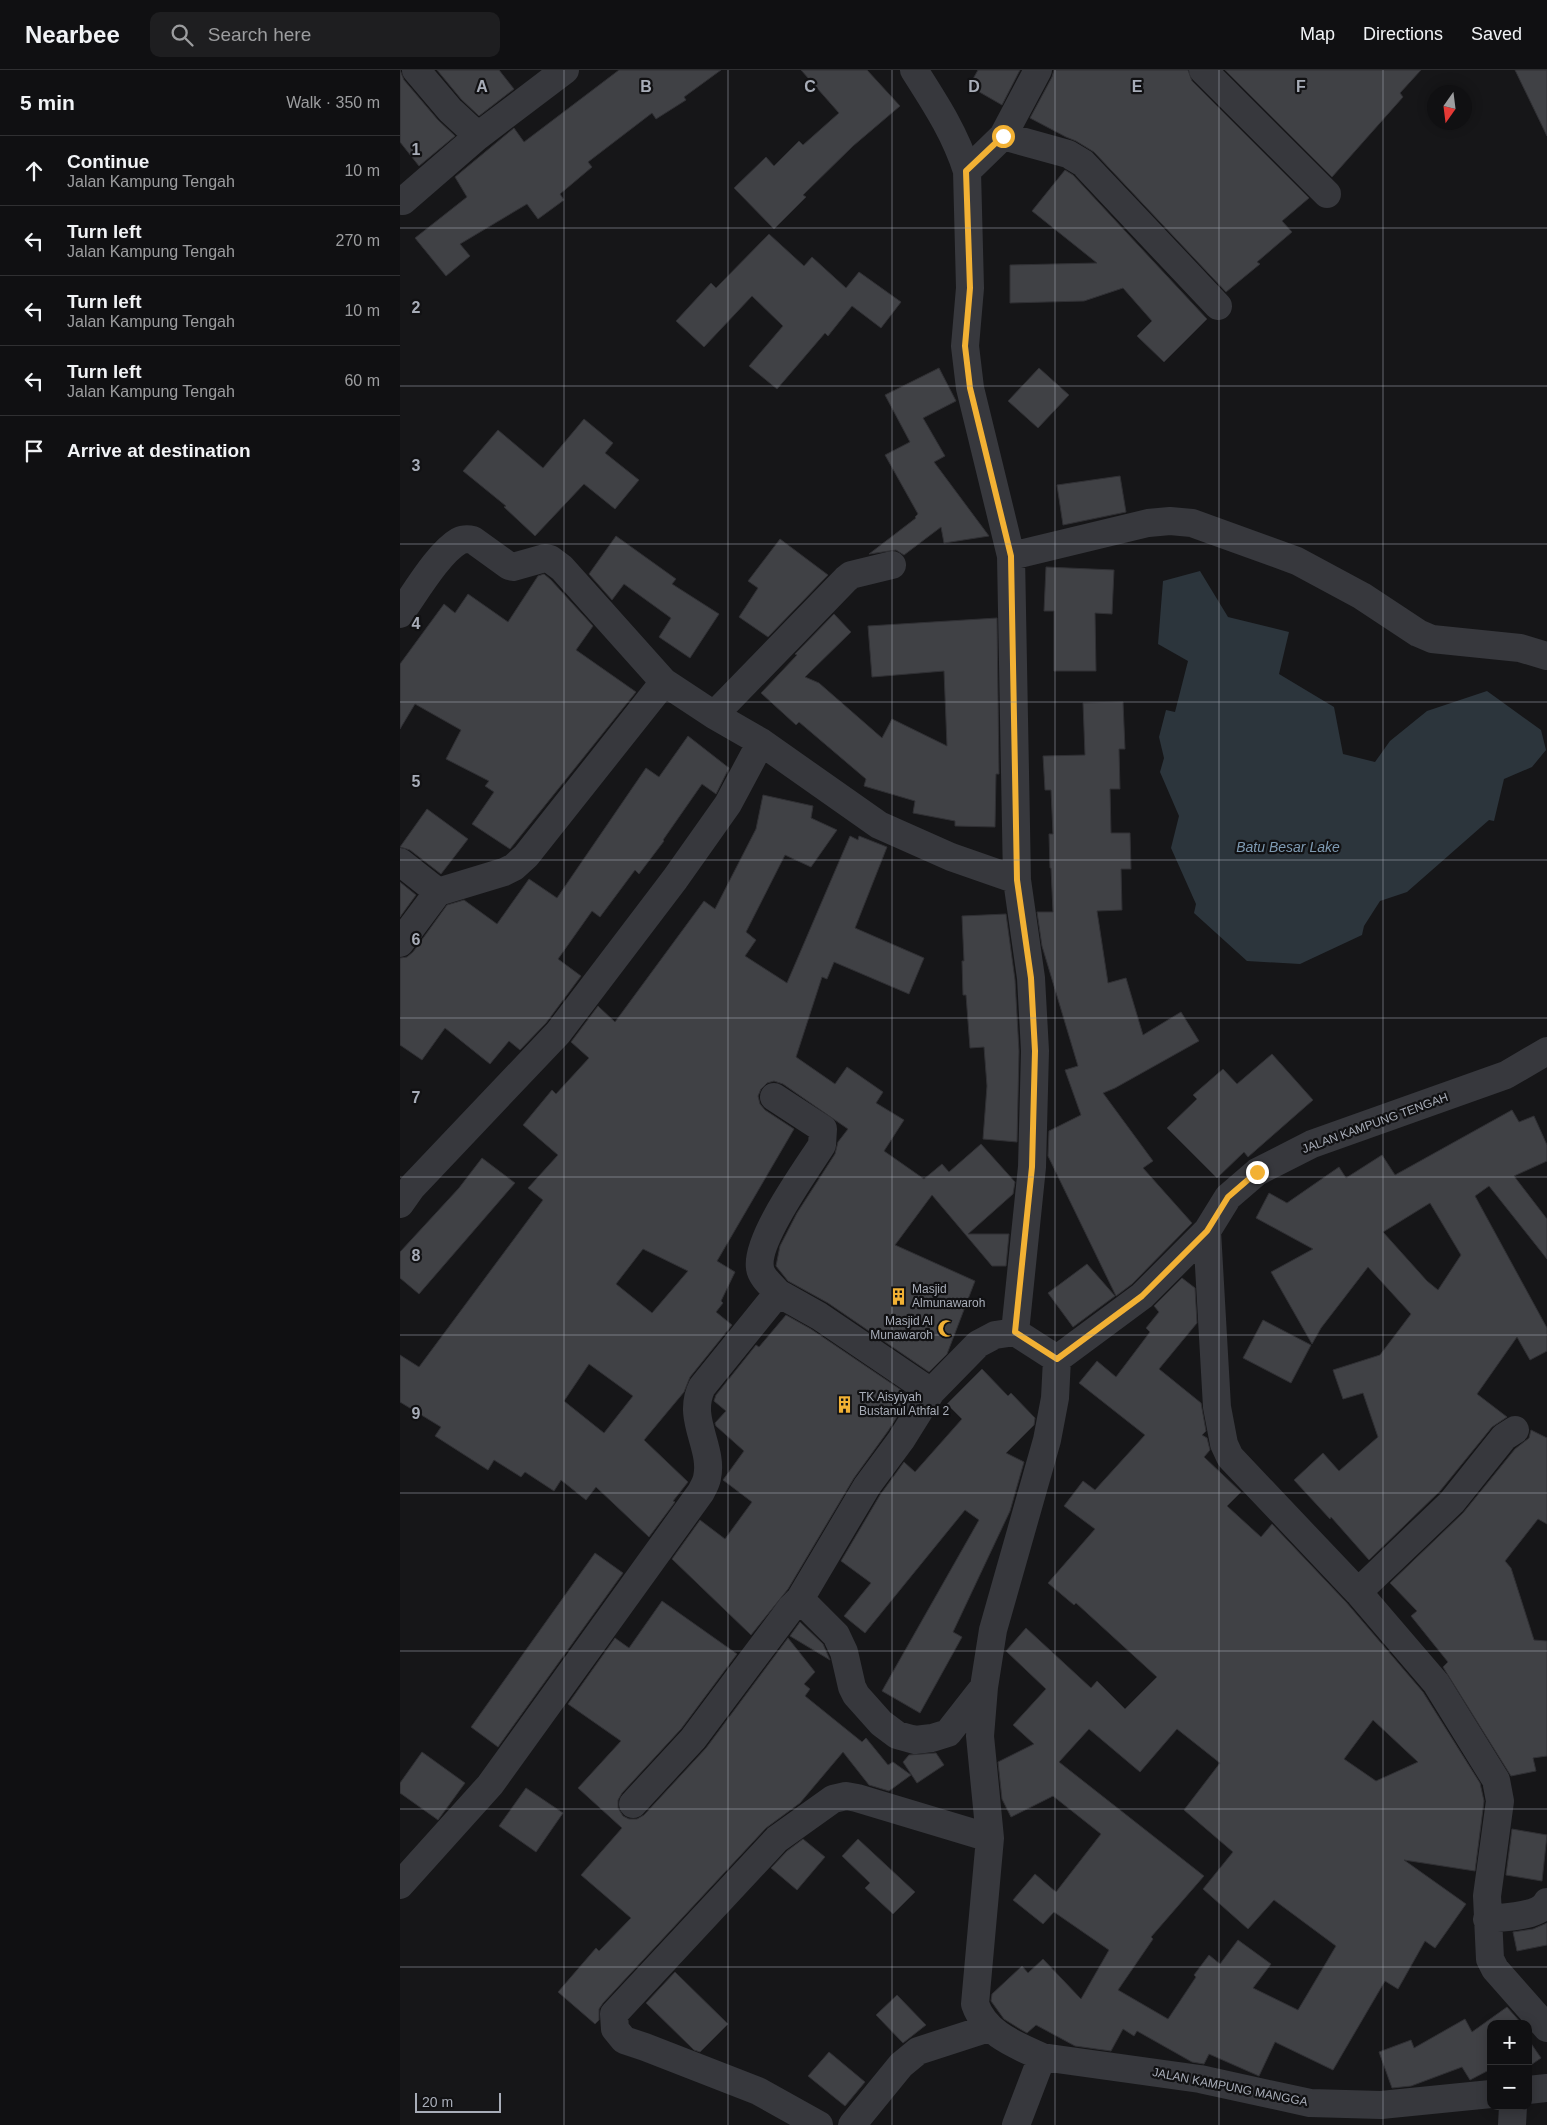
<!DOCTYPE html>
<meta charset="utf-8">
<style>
body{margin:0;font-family:Helvetica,sans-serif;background:#1e1e20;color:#f1f3f6}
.controls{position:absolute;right:15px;bottom:15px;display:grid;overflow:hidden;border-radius:10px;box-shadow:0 2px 12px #0003}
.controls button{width:45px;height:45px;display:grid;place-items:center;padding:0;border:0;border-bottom:1px solid #303032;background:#101012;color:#f1f3f6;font:25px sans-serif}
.compass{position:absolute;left:1027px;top:15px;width:45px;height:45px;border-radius:50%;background:#101012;box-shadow:0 2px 12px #0003;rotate:194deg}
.scale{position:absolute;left:15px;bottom:12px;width:86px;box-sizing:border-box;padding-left:5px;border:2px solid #a8adb8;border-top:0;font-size:14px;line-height:18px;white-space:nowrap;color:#a8adb8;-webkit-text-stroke:4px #111113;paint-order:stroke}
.stop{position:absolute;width:15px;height:15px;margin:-11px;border:4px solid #f2b134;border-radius:50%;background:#fff}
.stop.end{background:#f2b134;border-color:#fff;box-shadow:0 1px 5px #0008}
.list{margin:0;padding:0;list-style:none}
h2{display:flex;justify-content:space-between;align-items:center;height:65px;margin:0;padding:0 20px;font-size:21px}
h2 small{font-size:16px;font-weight:400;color:#9c9d9f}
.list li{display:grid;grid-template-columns:32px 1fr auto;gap:15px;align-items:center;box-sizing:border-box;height:70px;padding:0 20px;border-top:1px solid #303032}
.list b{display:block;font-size:19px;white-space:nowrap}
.list p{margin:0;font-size:16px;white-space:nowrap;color:#9c9d9f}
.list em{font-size:16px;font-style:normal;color:#9c9d9f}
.icon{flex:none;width:28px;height:28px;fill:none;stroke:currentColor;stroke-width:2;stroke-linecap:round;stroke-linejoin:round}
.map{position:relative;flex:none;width:1147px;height:2055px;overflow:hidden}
header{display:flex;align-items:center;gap:30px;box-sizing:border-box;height:70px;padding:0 25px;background:#101012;border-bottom:1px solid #303032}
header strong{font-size:24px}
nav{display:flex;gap:28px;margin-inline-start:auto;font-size:18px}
.search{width:350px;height:45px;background:#1e1e20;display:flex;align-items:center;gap:12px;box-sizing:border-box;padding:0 18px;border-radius:10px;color:#9c9d9f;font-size:19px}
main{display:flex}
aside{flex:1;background:#101012}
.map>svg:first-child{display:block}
.water{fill:#2c353c}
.building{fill:#404145;stroke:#303034;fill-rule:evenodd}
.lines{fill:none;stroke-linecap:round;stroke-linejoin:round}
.minor{stroke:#37383d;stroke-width:28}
.route{stroke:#f2b134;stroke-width:6}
.grid{fill:none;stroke:#a8adb8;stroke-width:1;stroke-opacity:0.55}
.labels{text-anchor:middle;stroke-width:4.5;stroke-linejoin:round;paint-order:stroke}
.street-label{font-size:12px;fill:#a8adb8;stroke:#111113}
.poi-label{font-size:12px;fill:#a8adb8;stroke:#111113;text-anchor:start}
.water-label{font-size:14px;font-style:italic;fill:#7f9bb3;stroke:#111113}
.grid-label{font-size:16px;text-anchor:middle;font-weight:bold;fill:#a8adb8;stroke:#111113;stroke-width:4.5;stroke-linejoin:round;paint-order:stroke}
</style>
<header>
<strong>Nearbee</strong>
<div class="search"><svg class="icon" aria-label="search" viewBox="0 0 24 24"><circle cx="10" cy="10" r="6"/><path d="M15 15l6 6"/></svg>Search here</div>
<nav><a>Map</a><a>Directions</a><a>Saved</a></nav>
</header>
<main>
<aside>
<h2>5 min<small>Walk · 350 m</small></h2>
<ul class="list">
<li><svg class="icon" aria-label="ahead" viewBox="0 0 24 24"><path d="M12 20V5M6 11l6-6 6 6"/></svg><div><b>Continue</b><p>Jalan Kampung Tengah</p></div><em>10 m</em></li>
<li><svg class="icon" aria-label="left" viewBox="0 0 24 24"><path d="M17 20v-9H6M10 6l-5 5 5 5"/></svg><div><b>Turn left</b><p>Jalan Kampung Tengah</p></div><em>270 m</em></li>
<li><svg class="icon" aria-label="left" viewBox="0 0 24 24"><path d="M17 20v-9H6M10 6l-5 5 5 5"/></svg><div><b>Turn left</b><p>Jalan Kampung Tengah</p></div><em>10 m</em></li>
<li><svg class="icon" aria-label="left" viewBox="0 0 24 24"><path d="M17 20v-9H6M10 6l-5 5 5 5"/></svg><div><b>Turn left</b><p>Jalan Kampung Tengah</p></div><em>60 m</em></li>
<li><svg class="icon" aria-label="arrive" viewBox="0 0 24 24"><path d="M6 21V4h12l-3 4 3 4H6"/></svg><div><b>Arrive at destination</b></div></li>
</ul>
</aside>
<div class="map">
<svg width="1147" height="2055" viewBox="0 0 1147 2055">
<rect width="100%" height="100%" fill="#161618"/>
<path class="water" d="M 800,501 L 828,547 L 889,562 L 879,604 L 934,637 L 943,684 L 975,692 L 990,671 L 1027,641 L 1087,621 L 1141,660 L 1146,680 L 1132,697 L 1104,709 L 1094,751 L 1089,750 L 1007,822 L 980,831 L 964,856 L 962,865 L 900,894 L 847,891 L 794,843 L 796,834 L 771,778 L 779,746 L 760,702 L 764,688 L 759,667 L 766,640 L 775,642 L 788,591 L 758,574 L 763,511 Z"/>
<path class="building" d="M 0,0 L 4,10 L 38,50 L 55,66 L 19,96 L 0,72 Z
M 37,0 L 99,0 L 114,19 L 79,46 L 61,29 Z
M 219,0 L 321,0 L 284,27 L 286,30 L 256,49 L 252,43 L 188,92 L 192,97 L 160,124 L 164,130 L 138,149 L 127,134 L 60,174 L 70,186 L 46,206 L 15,168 L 67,127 L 55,107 L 114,58 L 124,72 Z
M 401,0 L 467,0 L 500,36 L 453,76 L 403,125 L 406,127 L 374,159 L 334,118 L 366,87 L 374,96 L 399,71 L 403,75 L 439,43 Z
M 578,0 L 620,0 L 602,35 L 569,16 Z
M 654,0 L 788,0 L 792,11 L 909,128 L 882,151 L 892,162 L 857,192 L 860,194 L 826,222 L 694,82 L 676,71 L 666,67 L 630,48 L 652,7 Z
M 825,0 L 1021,0 L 1000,23 L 1003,27 L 932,107 Z
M 1115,0 L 1147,0 L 1147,66 Z
M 665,100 L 673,105 L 807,249 L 764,292 L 737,266 L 752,251 L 723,218 L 684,231 L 610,233 L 610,195 L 697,193 L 632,141 Z
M 369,164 L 404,196 L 412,187 L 446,218 L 459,202 L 501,232 L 481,258 L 452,236 L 428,266 L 425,263 L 377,319 L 349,296 L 383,256 L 352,226 L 304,277 L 276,251 L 311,213 L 316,218 Z
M 539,298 L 556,331 L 523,348 L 545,386 L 534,392 L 589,466 L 544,473 L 541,457 L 504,485 L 496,480 L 469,484 L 516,448 L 515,447 L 518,444 L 485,385 L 510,372 L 485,325 Z
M 639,298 L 669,325 L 638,358 L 608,331 Z
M 184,349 L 213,373 L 205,383 L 239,410 L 215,439 L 184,414 L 135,466 L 104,437 L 106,436 L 63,401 L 98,360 L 143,398 Z
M 720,406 L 726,442 L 663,455 L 657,415 Z
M 216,466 L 276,509 L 272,514 L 319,544 L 290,588 L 259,567 L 271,548 L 224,514 L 212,530 L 189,504 Z
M 380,469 L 428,505 L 368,567 L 339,547 L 358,518 L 348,511 Z
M 646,497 L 714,500 L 712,544 L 695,543 L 696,601 L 654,601 L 654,541 L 644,541 Z
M 144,504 L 151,510 L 193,556 L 176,580 L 236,622 L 110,779 L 72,754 L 94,722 L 85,716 L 89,711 L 46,689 L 61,660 L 15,634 L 0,659 L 0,594 L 44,534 L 55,543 L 68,524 L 108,552 L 138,506 Z
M 434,544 L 451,562 L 405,607 L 419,613 L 482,668 L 492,649 L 547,676 L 544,601 L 472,607 L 468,556 L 597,548 L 599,704 L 596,704 L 595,757 L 555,756 L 555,751 L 513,743 L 515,731 L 464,716 L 466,709 L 399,652 L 396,655 L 361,623 L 397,585 L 395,584 Z
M 723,632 L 725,679 L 719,679 L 720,719 L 710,719 L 711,763 L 730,763 L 731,799 L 721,799 L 722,840 L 697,841 L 708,913 L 726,908 L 743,965 L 781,942 L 799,971 L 715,1018 L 703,1023 L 753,1091 L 743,1098 L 792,1153 L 732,1214 L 716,1226 L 648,1086 L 649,1061 L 681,1045 L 665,1000 L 678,996 L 642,876 L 637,842 L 653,842 L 651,798 L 650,798 L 649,764 L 653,764 L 651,720 L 645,720 L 643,686 L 685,685 L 683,633 Z
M 288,666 L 329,698 L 316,724 L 302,714 L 263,770 L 264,771 L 239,804 L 235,800 L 200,847 L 192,841 L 158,889 L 181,906 L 146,953 L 120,980 L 109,971 L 90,994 L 45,958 L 22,990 L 0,975 L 0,888 L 7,887 L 13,882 L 47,835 L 64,830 L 97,854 L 129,809 L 157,828 L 246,698 L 259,707 Z
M 363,725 L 413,736 L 411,748 L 437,760 L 411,797 L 385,785 L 346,862 L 356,870 L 345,886 L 387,913 L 450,766 L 458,770 L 459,766 L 487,777 L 455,858 L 524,888 L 509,924 L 434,892 L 427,909 L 422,907 L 396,987 L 435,1014 L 447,997 L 483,1022 L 476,1033 L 504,1050 L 484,1081 L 524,1109 L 542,1094 L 549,1102 L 581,1074 L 615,1112 L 613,1124 L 568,1164 L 609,1164 L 606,1196 L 592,1196 L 532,1125 L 495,1175 L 575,1211 L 547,1284 L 529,1302 L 428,1233 L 388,1211 L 376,1196 L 380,1176 L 397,1143 L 435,1084 L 438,1072 L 448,1059 L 383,1014 L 374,1011 L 367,1013 L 361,1019 L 358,1026 L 360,1034 L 365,1040 L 394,1059 L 317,1191 L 335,1202 L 321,1231 L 323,1233 L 316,1242 L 332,1255 L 290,1307 L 284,1322 L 244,1370 L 288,1412 L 273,1431 L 275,1432 L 249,1467 L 196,1417 L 186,1430 L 161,1410 L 154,1421 L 125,1402 L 121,1407 L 94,1390 L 88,1400 L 35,1366 L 41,1357 L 0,1332 L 0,1285 L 19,1297 L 143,1130 L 128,1118 L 158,1085 L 123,1055 L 152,1020 L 156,1024 L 189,988 L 171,972 L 198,936 L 215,952 L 304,831 L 315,839 L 356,759 ZM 243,1179 L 288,1201 L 252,1243 L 216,1214 ZM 189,1294 L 233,1326 L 204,1363 L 164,1331 Z
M 27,739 L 68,769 L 41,804 L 10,780 L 0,777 Z
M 0,812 L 16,825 L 0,847 Z
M 606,844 L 615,910 L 619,981 L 617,1072 L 583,1069 L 587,1016 L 584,977 L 570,978 L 566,925 L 563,925 L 562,891 L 564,891 L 562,846 Z
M 872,984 L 913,1030 L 848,1087 L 844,1082 L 817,1108 L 767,1058 L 797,1029 L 793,1025 L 823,999 L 837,1014 Z
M 1112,1040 L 1119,1052 L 1134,1046 L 1147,1075 L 1147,1091 L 1114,1106 L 1147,1149 L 1147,1189 L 1089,1116 L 1075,1126 L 1147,1258 L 1147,1281 L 1130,1290 L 1117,1267 L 1077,1324 L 1107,1347 L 1092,1357 L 1040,1421 L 969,1490 L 931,1447 L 930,1449 L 894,1410 L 923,1383 L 939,1401 L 978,1367 L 963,1323 L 943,1329 L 933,1300 L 980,1285 L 1011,1244 L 968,1197 L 921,1258 L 912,1274 L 871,1202 L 913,1179 L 856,1148 L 869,1123 L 887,1133 L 939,1097 L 946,1108 L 982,1085 L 995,1105 ZM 1030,1133 L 1061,1185 L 1038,1220 L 1027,1211 L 983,1162 Z
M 82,1088 L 115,1113 L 19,1224 L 0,1208 L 0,1182 L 59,1118 Z
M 687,1194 L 715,1226 L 673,1257 L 648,1223 Z
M 782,1208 L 795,1218 L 797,1253 L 759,1299 L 801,1333 L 806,1361 L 802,1365 L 807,1368 L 810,1380 L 804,1387 L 841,1422 L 827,1436 L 861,1467 L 872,1454 L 946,1532 L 1023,1622 L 1080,1713 L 1084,1731 L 1075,1801 L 1004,1790 L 1066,1834 L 1035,1878 L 1025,1871 L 998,1919 L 985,1911 L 933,2000 L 875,1972 L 859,2006 L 809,1984 L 804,1994 L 792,1992 L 737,1961 L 734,1966 L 723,1959 L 711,1981 L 675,1976 L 636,1955 L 627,1963 L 620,1959 L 604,1949 L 591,1931 L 592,1924 L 622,1896 L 628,1903 L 643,1889 L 681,1929 L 709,1880 L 654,1842 L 643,1854 L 613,1830 L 635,1804 L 656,1822 L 701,1764 L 653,1726 L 611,1747 L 602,1729 L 598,1692 L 634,1674 L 613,1655 L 646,1619 L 606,1581 L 626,1558 L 691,1618 L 697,1611 L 725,1639 L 757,1607 L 676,1533 L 674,1535 L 648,1513 L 695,1459 L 664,1436 L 683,1411 L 695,1420 L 745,1365 L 679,1313 L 697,1291 L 716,1307 L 750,1262 L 746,1258 L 759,1242 L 754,1236 ZM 973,1650 L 1018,1692 L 976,1711 L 944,1689 ZM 689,1659 L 740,1702 L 777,1659 L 820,1693 L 784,1740 L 833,1782 L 803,1819 L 848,1859 L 874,1830 L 936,1876 L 898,1940 L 853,1918 L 871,1894 L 838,1870 L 820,1894 L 809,1885 L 794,1905 L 796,1907 L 768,1949 L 718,1920 L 753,1869 L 751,1867 L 804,1806 L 659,1692 Z
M 386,1245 L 411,1259 L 510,1326 L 488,1361 L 454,1408 L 388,1519 L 351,1565 L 272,1489 L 300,1450 L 325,1469 L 352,1432 L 323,1410 L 344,1381 L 316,1356 L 315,1353 L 326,1341 L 314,1331 L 316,1325 L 356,1275 L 359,1277 Z
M 863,1250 L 911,1275 L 891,1313 L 843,1288 Z
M 582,1299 L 608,1326 L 611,1323 L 635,1348 L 634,1355 L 606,1383 L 624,1392 L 610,1441 L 553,1562 L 562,1567 L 520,1643 L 482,1621 L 579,1450 L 565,1440 L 465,1563 L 444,1546 L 471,1513 L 441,1491 L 480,1425 L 504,1392 L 515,1402 L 562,1349 L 547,1334 Z
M 1131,1360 L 1147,1368 L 1147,1454 L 1138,1449 L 1105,1491 L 1111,1498 L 1134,1570 L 1147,1571 L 1147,1686 L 1133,1688 L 1136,1701 L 1111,1706 L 1043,1597 L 1048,1592 L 1011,1546 L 1017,1541 L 990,1513 L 1063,1443 L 1115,1379 L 1129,1368 Z
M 195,1483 L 223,1503 L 98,1677 L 71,1657 Z
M 262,1531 L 337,1584 L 281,1659 L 222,1723 L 218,1730 L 218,1738 L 223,1746 L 229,1749 L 237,1749 L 244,1745 L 306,1678 L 388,1568 L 415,1602 L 404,1614 L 410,1619 L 405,1626 L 462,1672 L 466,1668 L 488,1695 L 493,1692 L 511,1705 L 489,1721 L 469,1715 L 443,1682 L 400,1733 L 366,1758 L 203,1933 L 199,1939 L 199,1950 L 195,1954 L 158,1922 L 196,1878 L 199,1881 L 231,1848 L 181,1805 L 222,1758 L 178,1718 L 221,1671 L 168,1634 L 215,1568 L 229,1578 Z
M 400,1552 L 423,1574 L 430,1590 L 390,1566 Z
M 22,1682 L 65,1713 L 38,1750 L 0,1723 L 0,1713 Z
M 536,1683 L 544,1695 L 517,1713 L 503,1692 L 509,1685 Z
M 126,1718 L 163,1743 L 136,1782 L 99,1756 Z
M 1112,1759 L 1147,1765 L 1142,1811 L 1106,1805 Z
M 403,1769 L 425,1787 L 397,1820 L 371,1798 L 387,1781 Z
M 458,1769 L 515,1822 L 493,1844 L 465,1818 L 470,1813 L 442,1786 Z
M 1147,1853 L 1147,1875 L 1117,1881 L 1113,1862 L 1133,1859 Z
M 275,1902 L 328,1954 L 300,1982 L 294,1980 L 246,1933 Z
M 497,1925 L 526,1955 L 503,1973 L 476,1945 Z
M 1107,1937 L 1122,1954 L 1091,1954 L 1091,1999 L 1070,2010 L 1062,1997 L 1011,2016 L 992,2018 L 979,1982 L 1011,1970 L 1014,1978 L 1065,1949 L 1072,1962 Z
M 1128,1969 L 1141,1988 L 1128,1997 Z
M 429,1982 L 465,2012 L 445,2036 L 408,2006 Z"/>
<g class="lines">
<path class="minor" d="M 16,0 L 50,40 L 78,66 L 165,0
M 514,0 C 535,33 555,63 567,101
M 638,0 L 603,66 L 567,101 L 570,218 L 565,276 L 570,318 L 611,486 L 617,810 L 631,908 L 635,981 L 632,1097 L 615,1262 L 657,1289 L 742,1226 L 807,1161 L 828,1127 L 857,1102 L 912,1074 L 1106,1005 L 1147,981
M 803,0 L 927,124
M 603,66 L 668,84 L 683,93 L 818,236
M 3,131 L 78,66
M 611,486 L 748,453 L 770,451 L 792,453 L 897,491 L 962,526 L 1018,563 L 1032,569 L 1120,578 L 1147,586
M 0,544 C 14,525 38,483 59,471 C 63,469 69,469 73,470 L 109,496 L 113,497 L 145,488 L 150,489 L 162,498 L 264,612 L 314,645 L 361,672 L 479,755 L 551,787 L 617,810
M 314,645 L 446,509 L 451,505 L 492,495
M 0,792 L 38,822
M 0,873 L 38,822 L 104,802 L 114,797 L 126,786 L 264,612
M 374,1027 L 423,1059 L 422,1075 C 406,1100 355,1170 360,1198 C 361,1207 372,1216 378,1223
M 0,1134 L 12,1117 L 158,963 L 275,809 L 328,734 L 361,672
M 807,1161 L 817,1337 L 824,1374 L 830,1387 L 958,1522 L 1036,1613 L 1096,1710 L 1100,1731 L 1087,1826 L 1090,1889 L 1095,1899 L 1147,1958
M 958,1522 L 1052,1432 L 1104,1367 L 1115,1360
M 400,1529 L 436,1565 L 444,1582 L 452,1617 L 456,1625 L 481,1653 L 497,1665 L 515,1670 L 532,1668 L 548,1663 L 584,1617
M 233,1734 L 293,1669 L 391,1538 L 400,1529 L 467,1416 L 501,1370 L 531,1322
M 0,1815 L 90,1715 L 301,1422 C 303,1418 306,1413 307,1408 C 314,1377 286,1349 302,1317 L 378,1223 L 419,1246 L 531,1322 L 578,1274 L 595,1265 L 615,1262
M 1087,1849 C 1104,1847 1139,1847 1147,1832
M 642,1987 C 616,1975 585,1964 575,1934 L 590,1768 L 580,1666 L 584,1617 L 593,1560 L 647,1370 L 655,1328 L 657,1289
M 1128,2020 L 1147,2018
M 419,2055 L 358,2021 L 245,1977 L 224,1970 L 215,1959 L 214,1944 L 377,1769 L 433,1729 L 446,1726 L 457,1728 L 590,1768
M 452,2055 L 501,1995 L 518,1981 L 589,1958
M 616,2055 L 642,1987 L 800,2009 L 910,2033 L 981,2035 L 1091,2024
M 1112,2055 L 1113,2036"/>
</g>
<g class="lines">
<path class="route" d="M 603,66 L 566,101 L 570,218 L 565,276 L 570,318 L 611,486 L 617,810 L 631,908 L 635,981 L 632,1097 L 615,1262 L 657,1289 L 742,1226 L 807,1161 L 828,1127 L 857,1102"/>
</g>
<path class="grid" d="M 164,0 L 164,2055M 328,0 L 328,2055M 492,0 L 492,2055M 655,0 L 655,2055M 819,0 L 819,2055M 983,0 L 983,2055M 0,158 L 1147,158M 0,316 L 1147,316M 0,474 L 1147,474M 0,632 L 1147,632M 0,790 L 1147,790M 0,948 L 1147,948M 0,1107 L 1147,1107M 0,1265 L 1147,1265M 0,1423 L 1147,1423M 0,1581 L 1147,1581M 0,1739 L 1147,1739M 0,1897 L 1147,1897"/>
<defs>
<symbol id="building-bare" viewBox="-9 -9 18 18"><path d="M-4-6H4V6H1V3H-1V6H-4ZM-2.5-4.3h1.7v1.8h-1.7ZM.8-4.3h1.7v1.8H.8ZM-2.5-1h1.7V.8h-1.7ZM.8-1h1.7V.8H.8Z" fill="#f2b134" stroke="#111113" stroke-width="2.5" paint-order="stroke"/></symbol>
<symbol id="mosque-bare" viewBox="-9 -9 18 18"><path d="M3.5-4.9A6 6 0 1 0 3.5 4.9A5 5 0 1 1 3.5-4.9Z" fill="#f2b134" stroke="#111113" stroke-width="2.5" paint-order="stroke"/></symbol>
</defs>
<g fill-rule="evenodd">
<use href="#building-bare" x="486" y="1214" width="25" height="25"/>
<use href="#mosque-bare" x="534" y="1246" width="25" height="25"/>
<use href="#building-bare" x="432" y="1322" width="25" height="25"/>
</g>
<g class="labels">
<g class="street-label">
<text transform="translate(975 1053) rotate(-20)" y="4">JALAN KAMPUNG TENGAH</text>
<text transform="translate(830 2017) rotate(11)" y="4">JALAN KAMPUNG MANGGA</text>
</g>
<g class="poi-label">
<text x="512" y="1223">Masjid<tspan x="512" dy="14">Almunawaroh</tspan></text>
<text x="533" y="1255" text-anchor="end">Masjid Al<tspan x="533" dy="14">Munawaroh</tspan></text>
<text x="459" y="1331">TK Aisyiyah<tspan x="459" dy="14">Bustanul Athfal 2</tspan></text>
</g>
<g class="water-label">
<text x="888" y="782">Batu Besar Lake</text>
</g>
</g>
<g class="grid-label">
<text x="82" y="22">A</text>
<text x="246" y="22">B</text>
<text x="410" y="22">C</text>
<text x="574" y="22">D</text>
<text x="737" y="22">E</text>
<text x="901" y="22">F</text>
<text x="16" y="85">1</text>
<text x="16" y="243">2</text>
<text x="16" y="401">3</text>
<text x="16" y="559">4</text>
<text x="16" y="717">5</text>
<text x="16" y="875">6</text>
<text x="16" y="1033">7</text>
<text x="16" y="1191">8</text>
<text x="16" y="1349">9</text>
</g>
</svg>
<div class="controls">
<button>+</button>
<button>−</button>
</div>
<svg class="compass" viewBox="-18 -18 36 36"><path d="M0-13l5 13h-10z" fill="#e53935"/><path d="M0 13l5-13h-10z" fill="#9c9d9f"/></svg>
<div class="scale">20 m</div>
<div class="stop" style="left:603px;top:66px"></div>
<div class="stop end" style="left:857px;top:1102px"></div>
</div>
</main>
